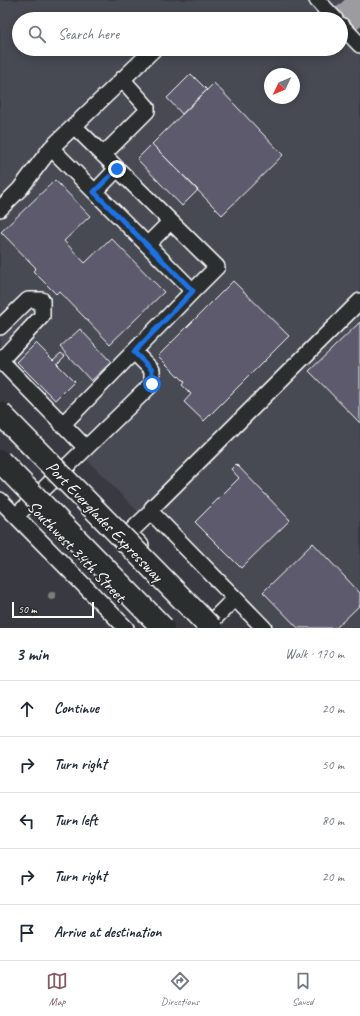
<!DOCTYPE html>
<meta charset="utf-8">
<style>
body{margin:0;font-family:Caveat,sans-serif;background:#f6f6f7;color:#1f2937}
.compass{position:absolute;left:264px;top:68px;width:36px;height:36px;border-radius:50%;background:#fff;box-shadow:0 2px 10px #0003;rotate:226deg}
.scale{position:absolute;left:12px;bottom:10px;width:82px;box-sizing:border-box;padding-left:4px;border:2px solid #fff;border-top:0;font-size:11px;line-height:14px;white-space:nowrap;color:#fff;-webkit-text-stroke:3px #2a2d2e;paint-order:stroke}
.stop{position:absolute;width:12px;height:12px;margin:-9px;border:3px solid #1a73e8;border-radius:50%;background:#fff}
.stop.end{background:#1a73e8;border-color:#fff;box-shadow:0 1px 4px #0008}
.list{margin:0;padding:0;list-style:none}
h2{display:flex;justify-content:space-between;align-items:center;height:52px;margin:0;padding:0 16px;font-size:17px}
h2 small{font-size:13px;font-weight:400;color:#747a83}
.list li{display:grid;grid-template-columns:26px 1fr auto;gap:12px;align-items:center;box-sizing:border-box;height:56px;padding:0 16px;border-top:1px solid #e0e1e3}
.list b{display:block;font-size:15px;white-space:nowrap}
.list em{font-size:13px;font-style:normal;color:#747a83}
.icon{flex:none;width:22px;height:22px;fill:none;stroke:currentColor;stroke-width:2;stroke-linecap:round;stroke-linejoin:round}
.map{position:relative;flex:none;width:360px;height:628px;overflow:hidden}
.search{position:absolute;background:#fff;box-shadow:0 2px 10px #0003;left:12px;right:12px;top:12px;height:44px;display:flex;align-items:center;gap:10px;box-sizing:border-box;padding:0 14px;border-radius:22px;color:#747a83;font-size:15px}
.sheet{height:332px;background:#fff}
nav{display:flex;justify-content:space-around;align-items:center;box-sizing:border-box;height:56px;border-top:1px solid #e0e1e3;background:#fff;font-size:11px;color:#747a83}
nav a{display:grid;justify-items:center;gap:2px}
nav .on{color:#845c67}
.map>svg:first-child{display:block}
.built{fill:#474852;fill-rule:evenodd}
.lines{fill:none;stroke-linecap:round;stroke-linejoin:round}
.taxiway{stroke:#9c9ca0;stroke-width:30}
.building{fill:#5b5a6c;stroke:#fff}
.minor-casing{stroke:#fff;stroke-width:18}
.minor{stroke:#2a2d2e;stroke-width:15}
.highway-bridge-casing{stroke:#fff;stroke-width:25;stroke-linecap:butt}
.highway-bridge{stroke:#2a2d2e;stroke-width:22}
.tree{fill:#797f7c}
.route{stroke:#1a73e8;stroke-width:5}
.labels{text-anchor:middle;stroke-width:3.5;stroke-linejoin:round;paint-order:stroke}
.street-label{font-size:17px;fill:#fff;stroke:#2a2d2e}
</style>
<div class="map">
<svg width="360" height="628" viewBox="0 0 360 628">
<rect width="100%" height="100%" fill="#393a41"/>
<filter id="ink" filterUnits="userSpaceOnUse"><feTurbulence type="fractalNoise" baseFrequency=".025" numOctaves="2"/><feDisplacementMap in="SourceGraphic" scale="8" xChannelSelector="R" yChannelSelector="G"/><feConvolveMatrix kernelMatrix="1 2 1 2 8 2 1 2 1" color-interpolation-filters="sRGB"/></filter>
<g filter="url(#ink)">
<path class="built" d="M 0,0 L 360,0 L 360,628 L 252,628 L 0,371 ZM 19,19 L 341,19 L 341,49 L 19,49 ZM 270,74 L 294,74 L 294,98 L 270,98 Z"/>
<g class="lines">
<path class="taxiway" d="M 341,24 L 360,6"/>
</g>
<path class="building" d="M 191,74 L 207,90 L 182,114 L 167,98 Z
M 214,83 L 283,155 L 222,215 L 152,144 Z
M 152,144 L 198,190 L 182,206 L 137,159 Z
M 55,180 L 90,216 L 64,241 L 85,263 L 111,238 L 164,292 L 110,344 L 59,291 L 56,294 L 33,271 L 36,268 L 1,232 Z
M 233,281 L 289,336 L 204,421 L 184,402 L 191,394 L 182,385 L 184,382 L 158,356 Z
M 360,322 L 360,423 L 309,371 Z
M 80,329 L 111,362 L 91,381 L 60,347 Z
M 36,343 L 53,360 L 61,353 L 65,356 L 57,364 L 74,381 L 55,400 L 17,362 Z
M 236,464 L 290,520 L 241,568 L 195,522 L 239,478 L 231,469 Z
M 313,543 L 360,593 L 360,605 L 336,628 L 298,628 L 263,592 Z"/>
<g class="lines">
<defs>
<path id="minor" d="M 317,0 L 335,19
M 341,25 L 360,45
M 74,126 L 154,49
M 51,148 L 74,126 L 217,267 L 193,291
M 103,155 L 147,111 L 147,107 L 122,79
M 95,192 L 117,169
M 0,209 L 20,189 L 51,148 L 193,291 L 62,425
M 147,245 L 170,222
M 0,327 L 28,300 L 42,300 L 42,316 L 0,361
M 0,360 L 86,448 L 16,516
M 86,448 L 152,384 L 152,370 L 134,352
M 0,500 L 126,628
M 151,512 L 264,628
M 141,545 L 129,533 L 151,512 L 152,508 L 360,301
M 205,628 L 235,598"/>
</defs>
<use href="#minor" class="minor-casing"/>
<use href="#minor" class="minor"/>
<defs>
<path id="highway-bridge" d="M 0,413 L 211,628
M 0,461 L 163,628"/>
</defs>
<use href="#highway-bridge" class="highway-bridge-casing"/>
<use href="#highway-bridge" class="highway-bridge"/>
</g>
<circle class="tree" cx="52" cy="596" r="4"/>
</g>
<g class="lines" filter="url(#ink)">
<path class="route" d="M 117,169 L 94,192 L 193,291 L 134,352 L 152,370 L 152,384"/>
</g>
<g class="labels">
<g class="street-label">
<text transform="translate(105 521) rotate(46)" y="6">Port Everglades Expressway</text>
<text transform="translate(77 551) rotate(46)" y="6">Southwest 34th Street</text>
</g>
</g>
</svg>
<svg class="compass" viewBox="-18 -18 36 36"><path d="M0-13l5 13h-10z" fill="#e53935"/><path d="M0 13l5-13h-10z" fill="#747a83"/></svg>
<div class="scale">50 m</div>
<div class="stop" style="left:152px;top:384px"></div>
<div class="stop end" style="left:117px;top:169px"></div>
<div class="search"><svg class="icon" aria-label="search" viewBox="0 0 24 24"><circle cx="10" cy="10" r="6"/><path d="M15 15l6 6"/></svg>Search here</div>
</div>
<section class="sheet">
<h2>3 min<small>Walk · 170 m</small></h2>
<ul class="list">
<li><svg class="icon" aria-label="ahead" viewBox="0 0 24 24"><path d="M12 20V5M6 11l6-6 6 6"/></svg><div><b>Continue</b></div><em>20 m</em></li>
<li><svg class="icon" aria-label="right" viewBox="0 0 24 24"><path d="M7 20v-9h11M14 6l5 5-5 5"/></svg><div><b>Turn right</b></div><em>50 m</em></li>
<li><svg class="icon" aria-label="left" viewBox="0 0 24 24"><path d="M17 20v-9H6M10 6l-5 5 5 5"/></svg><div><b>Turn left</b></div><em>80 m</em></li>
<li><svg class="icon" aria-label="right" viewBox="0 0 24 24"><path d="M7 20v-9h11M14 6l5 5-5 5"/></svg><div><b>Turn right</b></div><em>20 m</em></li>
<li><svg class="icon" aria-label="arrive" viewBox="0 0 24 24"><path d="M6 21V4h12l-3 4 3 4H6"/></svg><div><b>Arrive at destination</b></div></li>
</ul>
</section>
<nav>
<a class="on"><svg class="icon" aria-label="map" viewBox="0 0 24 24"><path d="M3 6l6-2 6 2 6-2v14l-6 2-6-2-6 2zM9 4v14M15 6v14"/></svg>Map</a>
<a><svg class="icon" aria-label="directions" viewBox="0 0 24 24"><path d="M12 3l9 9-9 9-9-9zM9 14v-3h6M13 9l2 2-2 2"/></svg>Directions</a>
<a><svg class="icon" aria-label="saved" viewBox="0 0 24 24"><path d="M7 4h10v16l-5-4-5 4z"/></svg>Saved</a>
</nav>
